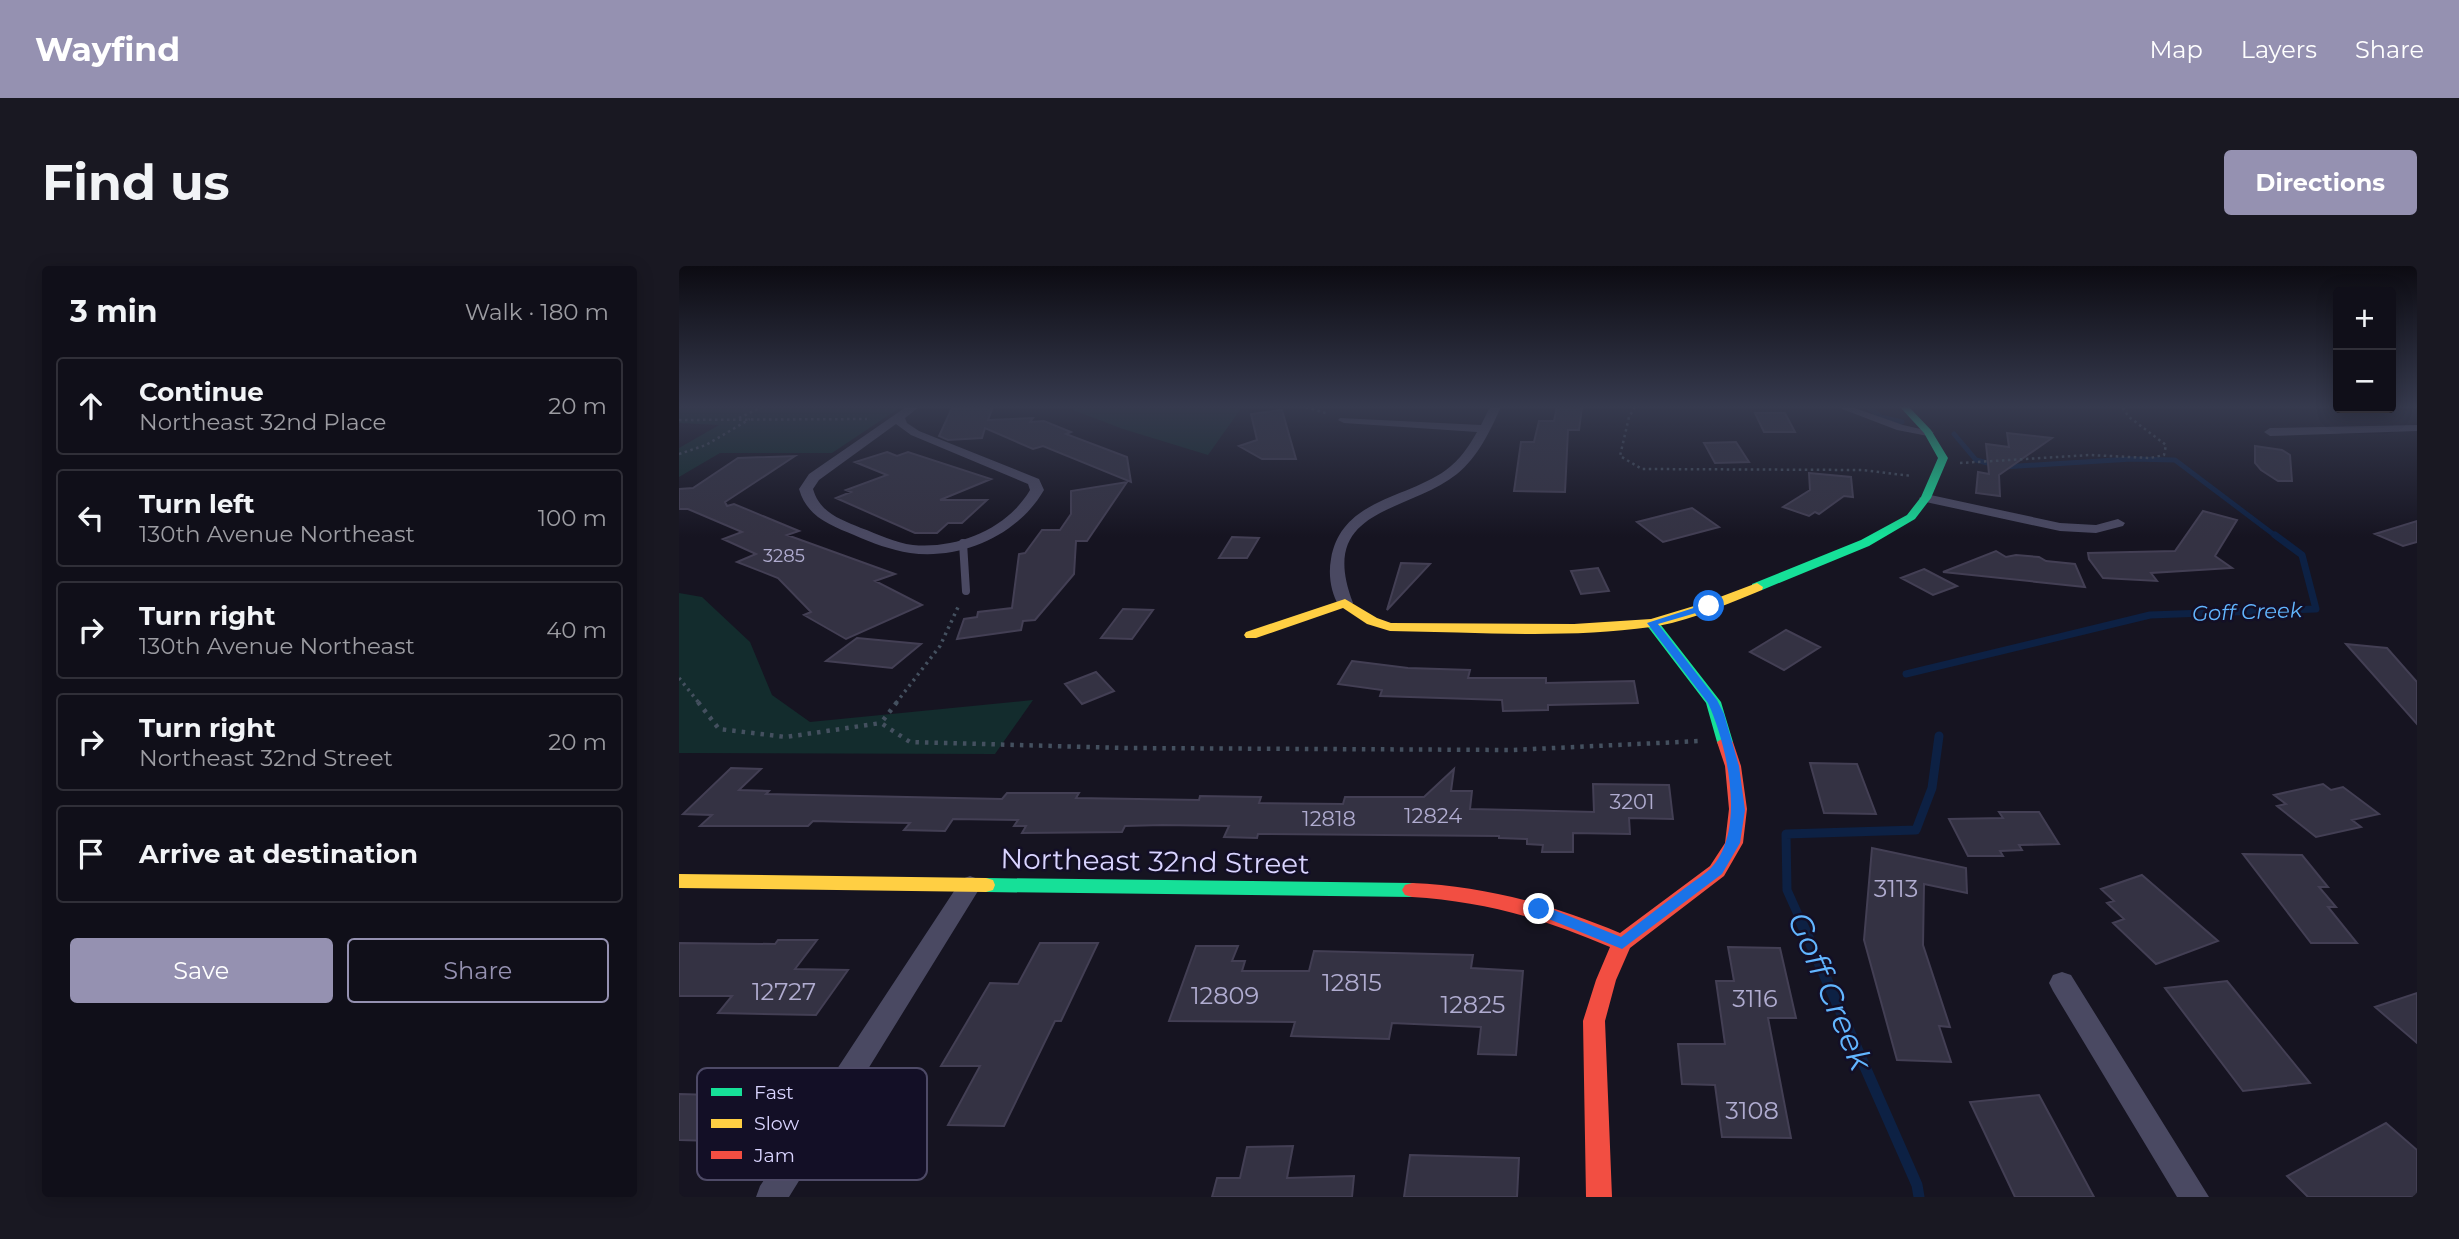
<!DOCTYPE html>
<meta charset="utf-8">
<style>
body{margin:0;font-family:Montserrat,sans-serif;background:#191822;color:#f1f3f6}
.controls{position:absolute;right:21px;top:21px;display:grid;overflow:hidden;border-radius:7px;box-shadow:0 4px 18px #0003}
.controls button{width:63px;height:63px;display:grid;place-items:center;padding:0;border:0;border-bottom:2px solid #302f38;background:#100f19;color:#f1f3f6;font:35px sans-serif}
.stop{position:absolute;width:21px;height:21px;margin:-16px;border:5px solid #1a73e8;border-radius:50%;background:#fff}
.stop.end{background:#1a73e8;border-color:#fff;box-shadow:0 2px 7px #0008}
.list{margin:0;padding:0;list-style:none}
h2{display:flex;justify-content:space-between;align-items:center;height:91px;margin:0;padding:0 28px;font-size:30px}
h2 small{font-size:23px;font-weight:400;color:#9c9ca2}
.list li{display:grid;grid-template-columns:46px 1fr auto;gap:21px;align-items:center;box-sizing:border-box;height:98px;margin:0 14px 14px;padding:0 14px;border:2px solid #302f38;border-radius:7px}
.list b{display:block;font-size:26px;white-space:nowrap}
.list p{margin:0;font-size:23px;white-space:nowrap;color:#9c9ca2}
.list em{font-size:23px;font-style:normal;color:#9c9ca2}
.actions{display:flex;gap:14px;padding:21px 28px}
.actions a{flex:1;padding:16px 0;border:2px solid #9591b1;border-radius:7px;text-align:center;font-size:24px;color:#9591b1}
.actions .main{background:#9591b1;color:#fff}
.icon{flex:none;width:38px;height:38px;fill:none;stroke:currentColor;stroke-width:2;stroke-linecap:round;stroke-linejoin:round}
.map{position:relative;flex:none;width:1738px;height:931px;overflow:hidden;border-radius:7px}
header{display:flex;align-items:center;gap:42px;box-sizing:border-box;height:98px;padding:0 35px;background:#9591b1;color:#fff}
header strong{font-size:33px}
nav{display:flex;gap:38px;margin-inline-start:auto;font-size:24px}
.intro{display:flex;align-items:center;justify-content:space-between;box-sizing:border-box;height:168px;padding:0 42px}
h1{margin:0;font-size:49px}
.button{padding:18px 32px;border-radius:7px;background:#9591b1;color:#fff;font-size:24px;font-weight:700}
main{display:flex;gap:42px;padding:0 42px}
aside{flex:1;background:#100f19;border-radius:7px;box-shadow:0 4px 18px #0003}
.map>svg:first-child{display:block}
.green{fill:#132c2d}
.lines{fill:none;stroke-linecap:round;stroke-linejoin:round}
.stream-far3{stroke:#0d2144;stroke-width:5}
.stream-far2{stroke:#0d2144;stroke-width:7}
.stream-far1{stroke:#0d2144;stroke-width:9}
.stream{stroke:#0d2144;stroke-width:11}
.building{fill:#343243;stroke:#433f54;stroke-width:2}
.path-far2{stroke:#44505f;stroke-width:2.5;stroke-dasharray:2.5 3.5;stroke-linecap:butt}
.path-far1{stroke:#44505f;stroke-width:3.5;stroke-dasharray:2.5 4.5;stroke-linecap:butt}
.path{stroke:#44505f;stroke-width:4.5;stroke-dasharray:3.5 6;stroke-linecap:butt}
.lane{stroke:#4a4962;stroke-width:8}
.street{fill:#4a4962;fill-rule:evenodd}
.fast{fill:#16e098;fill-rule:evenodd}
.slow{fill:#ffcf43;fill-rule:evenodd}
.jam{fill:#f24e42;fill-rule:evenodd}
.route{fill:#1a73e8}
.labels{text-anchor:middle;stroke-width:5;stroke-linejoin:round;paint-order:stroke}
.far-number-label{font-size:18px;fill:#b0acd0}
.far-water-label{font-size:21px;font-style:italic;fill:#62b6ff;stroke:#130f26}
.number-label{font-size:21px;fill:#b0acd0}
.near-number-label{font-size:24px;fill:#b0acd0}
.near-street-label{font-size:28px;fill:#d9d4ff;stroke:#130f26}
.near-water-label{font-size:32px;font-style:italic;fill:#62b6ff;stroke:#130f26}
.key{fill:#130f26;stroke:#4e4a67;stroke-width:2}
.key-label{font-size:19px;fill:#d9d4ff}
</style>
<header>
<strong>Wayfind</strong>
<nav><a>Map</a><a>Layers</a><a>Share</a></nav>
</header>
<div class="intro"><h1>Find us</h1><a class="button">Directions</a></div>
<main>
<aside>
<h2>3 min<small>Walk · 180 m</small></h2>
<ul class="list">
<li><svg class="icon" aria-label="ahead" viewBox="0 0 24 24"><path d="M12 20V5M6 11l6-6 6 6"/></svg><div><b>Continue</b><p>Northeast 32nd Place</p></div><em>20 m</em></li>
<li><svg class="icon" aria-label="left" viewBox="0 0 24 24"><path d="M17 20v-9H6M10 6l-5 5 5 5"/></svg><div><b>Turn left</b><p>130th Avenue Northeast</p></div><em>100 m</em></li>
<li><svg class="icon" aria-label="right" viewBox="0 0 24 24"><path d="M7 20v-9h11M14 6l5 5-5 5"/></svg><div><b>Turn right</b><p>130th Avenue Northeast</p></div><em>40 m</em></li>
<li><svg class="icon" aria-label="right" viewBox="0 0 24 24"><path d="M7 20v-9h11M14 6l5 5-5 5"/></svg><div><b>Turn right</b><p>Northeast 32nd Street</p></div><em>20 m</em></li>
<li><svg class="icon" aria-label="arrive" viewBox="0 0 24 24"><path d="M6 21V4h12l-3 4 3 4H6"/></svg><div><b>Arrive at destination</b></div></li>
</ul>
<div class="actions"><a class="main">Save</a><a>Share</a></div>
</aside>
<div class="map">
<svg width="1738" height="931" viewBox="0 0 1738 931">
<rect width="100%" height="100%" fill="#161421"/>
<path class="green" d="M 0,141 L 222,141 L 153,187 L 41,187 L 0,211 L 0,182 L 40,159 L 0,157 Z
M 394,141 L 563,141 L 529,189 L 444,163 L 394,144 Z
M 0,327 L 23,331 L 71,376 L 93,429 L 131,456 L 354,434 L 316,488 L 0,487 Z"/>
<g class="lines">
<path class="stream-far3" d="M 1189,141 L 1202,151 L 1223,156
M 1275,168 L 1297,194 L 1324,201 L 1453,193 L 1496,194 L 1598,271"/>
<path class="stream-far2" d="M 1227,408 L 1471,349 L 1637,343 L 1623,289 L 1596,269"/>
<path class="stream-far1" d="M 1121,653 L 1108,624 L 1107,568 L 1237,564 L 1253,522 L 1260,470"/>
<path class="stream" d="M 1120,651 L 1238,919 L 1240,931"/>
</g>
<path class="building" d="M 314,141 L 309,154 L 354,152 L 351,156 L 365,155 L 392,166 L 387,168 L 448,191 L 452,216 L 364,180 L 354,183 L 306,162 L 303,172 L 269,174 L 260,170 L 273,142 Z
M 878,141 L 903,141 L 900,164 L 889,164 L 886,226 L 835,225 L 842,176 L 855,176 L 860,155 L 875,155 Z
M 603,144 L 617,193 L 583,193 L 560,180 L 578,174 L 572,148 Z
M 1076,147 L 1106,147 L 1116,166 L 1085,166 Z
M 1328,167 L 1373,172 L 1320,209 L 1321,230 L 1297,227 L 1299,206 L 1310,208 L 1307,178 L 1330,181 Z
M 1057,176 L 1070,196 L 1036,197 L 1025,177 Z
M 1576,180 L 1603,184 L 1611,189 L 1613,215 L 1599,215 L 1582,204 L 1576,197 Z
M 208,186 L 218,190 L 229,186 L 312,213 L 261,234 L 308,234 L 283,257 L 269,257 L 258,267 L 236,267 L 157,232 L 172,226 L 167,224 L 208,209 L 176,196 Z
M 116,190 L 46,236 L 48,240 L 55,238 L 120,265 L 108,269 L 216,308 L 196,315 L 243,339 L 167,373 L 125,349 L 132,346 L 99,312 L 58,296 L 77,288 L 44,273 L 63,266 L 9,243 L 0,243 L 0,223 L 14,222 L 59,192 Z
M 1130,207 L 1172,211 L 1174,231 L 1165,230 L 1140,248 L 1136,246 L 1130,250 L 1104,241 L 1131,224 Z
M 448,216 L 408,275 L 397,275 L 395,308 L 356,354 L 344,355 L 342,364 L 278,373 L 285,353 L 298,351 L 299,346 L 333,342 L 340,288 L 346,287 L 363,264 L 381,264 L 392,248 L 392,225 Z
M 1013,242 L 1040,261 L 984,276 L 958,256 Z
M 1524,245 L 1558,254 L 1536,290 L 1553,302 L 1472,307 L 1478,315 L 1424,312 L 1410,293 L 1409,287 L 1496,285 Z
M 1738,255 L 1738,276 L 1724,280 L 1696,268 Z
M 553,271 L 580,272 L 568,292 L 540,292 Z
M 1317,285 L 1327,291 L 1337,289 L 1360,291 L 1367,295 L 1396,298 L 1406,321 L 1264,306 Z
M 722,297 L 751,298 L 708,344 Z
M 919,302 L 930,325 L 902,328 L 892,305 Z
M 1245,303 L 1278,320 L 1254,329 L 1222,312 Z
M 444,343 L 474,344 L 453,373 L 422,372 Z
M 1107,364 L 1141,381 L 1105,404 L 1071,386 Z
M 178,372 L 242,378 L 213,402 L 147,395 Z
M 1667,378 L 1708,382 L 1738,416 L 1738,458 Z
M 673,395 L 729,402 L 791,404 L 789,412 L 867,412 L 867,417 L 955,415 L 959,437 L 869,439 L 869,444 L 824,445 L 823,434 L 701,430 L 703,424 L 659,418 Z
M 417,406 L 435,425 L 403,438 L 386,418 Z
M 1131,497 L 1178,498 L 1197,548 L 1145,547 Z
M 52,502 L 82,503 L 60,524 L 90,525 L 87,528 L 323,533 L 328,527 L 400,527 L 397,532 L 520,534 L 521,530 L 582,531 L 580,537 L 664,538 L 666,531 L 745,531 L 775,503 L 772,525 L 793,525 L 791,543 L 915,546 L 914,518 L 990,519 L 994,553 L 950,552 L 951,568 L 894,567 L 894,586 L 863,586 L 864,579 L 848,578 L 848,573 L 820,572 L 820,570 L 579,568 L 578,572 L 545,571 L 550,560 L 483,559 L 446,560 L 443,566 L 343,567 L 347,560 L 335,560 L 339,554 L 274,553 L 266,565 L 225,564 L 231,557 L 172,556 L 134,555 L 129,560 L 21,560 L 33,549 L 4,548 Z
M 1644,518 L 1652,524 L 1664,521 L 1700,548 L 1673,554 L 1682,561 L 1637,571 L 1598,540 L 1607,538 L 1595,529 Z
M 1320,546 L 1360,546 L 1380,578 L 1340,579 L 1343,584 L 1321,585 L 1324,590 L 1289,590 L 1270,553 L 1324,552 Z
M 1193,582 L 1287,602 L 1288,627 L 1245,618 L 1244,679 L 1271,761 L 1260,760 L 1272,796 L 1218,794 L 1185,674 Z
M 1564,588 L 1623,589 L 1649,621 L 1640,621 L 1657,641 L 1649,641 L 1678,677 L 1632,677 Z
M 1463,609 L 1539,675 L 1477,698 L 1434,657 L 1445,653 L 1428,637 L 1435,635 L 1422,623 Z
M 99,674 L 138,674 L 116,703 L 169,704 L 137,749 L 39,747 L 53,730 L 0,730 L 0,677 L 96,678 Z
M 361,677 L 419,677 L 382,755 L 376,755 L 325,860 L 269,859 L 301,800 L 262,800 L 311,717 L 339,718 Z
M 517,680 L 559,680 L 553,695 L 566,695 L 563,705 L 630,705 L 635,685 L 794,689 L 792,702 L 844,705 L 837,789 L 799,788 L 802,761 L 713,757 L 710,773 L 612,770 L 616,756 L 490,755 Z
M 1049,681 L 1101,682 L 1117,752 L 1089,752 L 1112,872 L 1043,871 L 1036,819 L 1003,818 L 999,778 L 1046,778 L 1037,715 L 1055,715 Z
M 1548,715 L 1631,817 L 1564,825 L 1486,722 Z
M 1738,727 L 1738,777 L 1696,741 Z
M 0,828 L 67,830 L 35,875 L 0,874 Z
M 1360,829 L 1415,931 L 1336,931 L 1291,836 Z
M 1707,857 L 1738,884 L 1738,931 L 1629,931 L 1608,910 Z
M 614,880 L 608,912 L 675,910 L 673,931 L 533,931 L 538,912 L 561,912 L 568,881 Z
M 731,889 L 840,892 L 838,931 L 725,931 Z"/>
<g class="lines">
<path class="path-far2" d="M 627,141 L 650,148
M 956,141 L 950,151 L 941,190 L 963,203 L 1183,204 L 1233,210
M 60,152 L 83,141
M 0,154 L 188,153
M 0,188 L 27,179 L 71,153
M 1281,197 L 1411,189 L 1471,192 L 1485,189 L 1487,179 L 1450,151 L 1443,141"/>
<path class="path-far1" d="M 0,412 L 20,437
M 217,437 L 261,380 L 280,339"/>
<path class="path" d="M 19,436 L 40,463 L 107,471 L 202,457
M 218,436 L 202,457 L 231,476 L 446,482 L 833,484 L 1021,475"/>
<path class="lane" d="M 284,277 L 287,325"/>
<path class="street" d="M 227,141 L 240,141 L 226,152 L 228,157 L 240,165 L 360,213 L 365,224 C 339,269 283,294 231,287 C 212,284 193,277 175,269 C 151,259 128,251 120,223 L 130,208 ZM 217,158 L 232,169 L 349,218 L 351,224 C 328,263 279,283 234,279 C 216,277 199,268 182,262 C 161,253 141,247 134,223 L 140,214 Z
M 811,141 L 822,141 C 811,165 799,191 778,208 C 728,248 637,241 674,337 L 666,342 L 660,340 C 652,327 649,309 652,293 C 662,233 727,233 767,204 C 781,194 790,180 798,166 L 665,157 L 659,154 L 661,152 L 802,159 Z
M 1158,141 L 1173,141 L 1224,159 L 1255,166 L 1249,170 L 1218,164 Z
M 1738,159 L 1738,165 L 1591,170 L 1585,166 L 1591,162 Z
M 1247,228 L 1381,257 L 1417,259 L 1439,253 L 1446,257 L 1444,260 L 1417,267 L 1381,265 L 1242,235 L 1240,232 Z
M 291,610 L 299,613 L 303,619 L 299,625 L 110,931 L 77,931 L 81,920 L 283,613 Z
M 1383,706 L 1392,709 L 1530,931 L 1498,931 L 1374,725 L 1370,717 L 1374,709 Z"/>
<path class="fast" d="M 1221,141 L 1230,141 L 1252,164 L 1269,192 L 1252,232 L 1236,253 L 1190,280 L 1083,324 L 1073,324 L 1073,318 L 1182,274 L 1228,249 L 1242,231 L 1259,192 L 1245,167 Z
M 973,353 L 978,354 L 1042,436 L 1054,476 L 1052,480 L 1040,480 L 1038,476 L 1027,437 L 966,357 Z
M 307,612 L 733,617 L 740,619 L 743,624 L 740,629 L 733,631 L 307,626 L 300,624 L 298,619 L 300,614 Z"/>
<path class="slow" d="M 1078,317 L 1084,321 L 1083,324 C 1048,338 1009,356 972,361 C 886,373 797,366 711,365 L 688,358 L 664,342 L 577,372 L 567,372 L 565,369 L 567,366 L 666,333 L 698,352 L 712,357 L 895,358 L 972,353 L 1025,337 Z
M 0,608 L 307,612 L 314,614 L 316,619 L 314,624 L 307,626 L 0,622 Z"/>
<path class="jam" d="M 1046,471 L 1054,476 L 1062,500 L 1068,543 L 1064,577 L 1045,610 L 951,682 L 937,714 L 926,755 L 933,931 L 907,931 L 904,755 L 917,714 L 931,681 C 867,653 803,635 733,631 L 726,629 L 723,624 L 726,619 L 733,617 C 806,620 874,639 941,667 L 1031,600 L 1046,577 L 1050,543 L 1046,500 L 1038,476 Z"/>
</g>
<linearGradient id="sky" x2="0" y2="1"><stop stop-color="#0c0b12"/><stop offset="0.52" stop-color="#363a4e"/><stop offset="1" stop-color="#363a4e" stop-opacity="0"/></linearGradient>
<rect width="1738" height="271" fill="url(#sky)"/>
<path class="route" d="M 1030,337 L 1034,338 L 1034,342 L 979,358 L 1038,434 L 1045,448 L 1060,500 L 1066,544 L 1061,577 L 1043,608 L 943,683 L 855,647 L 853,643 L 860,638 L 942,671 C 962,655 982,640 1002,625 C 1012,617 1024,610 1032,602 C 1068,565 1048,478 1029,437 L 968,357 Z"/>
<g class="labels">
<g class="far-number-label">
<text x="105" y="296">3285</text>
</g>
<g class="far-water-label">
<text transform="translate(1568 346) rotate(-2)" y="7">Goff Creek</text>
</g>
<g class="number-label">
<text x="953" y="543">3201</text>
<text x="754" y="557">12824</text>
<text x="650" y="560">12818</text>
</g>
<g class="near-number-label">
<text x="1217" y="631">3113</text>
<text x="673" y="725">12815</text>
<text x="105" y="734">12727</text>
<text x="546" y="738">12809</text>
<text x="1076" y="741">3116</text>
<text x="794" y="747">12825</text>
<text x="1073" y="853">3108</text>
</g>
<g class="near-street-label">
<text transform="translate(476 595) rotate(1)" y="10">Northeast 32nd Street</text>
</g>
<g class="near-water-label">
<text transform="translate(1151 725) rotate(67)" y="11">Goff Creek</text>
</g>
</g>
<rect x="18" y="802" width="230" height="112" rx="10" class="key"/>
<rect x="32" y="822" width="31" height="8" fill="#16e098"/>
<rect x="32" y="853" width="31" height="9" fill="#ffcf43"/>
<rect x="32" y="885" width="31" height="8" fill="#f24e42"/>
<g class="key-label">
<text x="75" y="833">Fast</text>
<text x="75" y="864">Slow</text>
<text x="75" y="896">Jam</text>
</g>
</svg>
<div class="controls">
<button>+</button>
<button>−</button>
</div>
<div class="stop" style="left:1030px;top:340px"></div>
<div class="stop end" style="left:860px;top:643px"></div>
</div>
</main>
